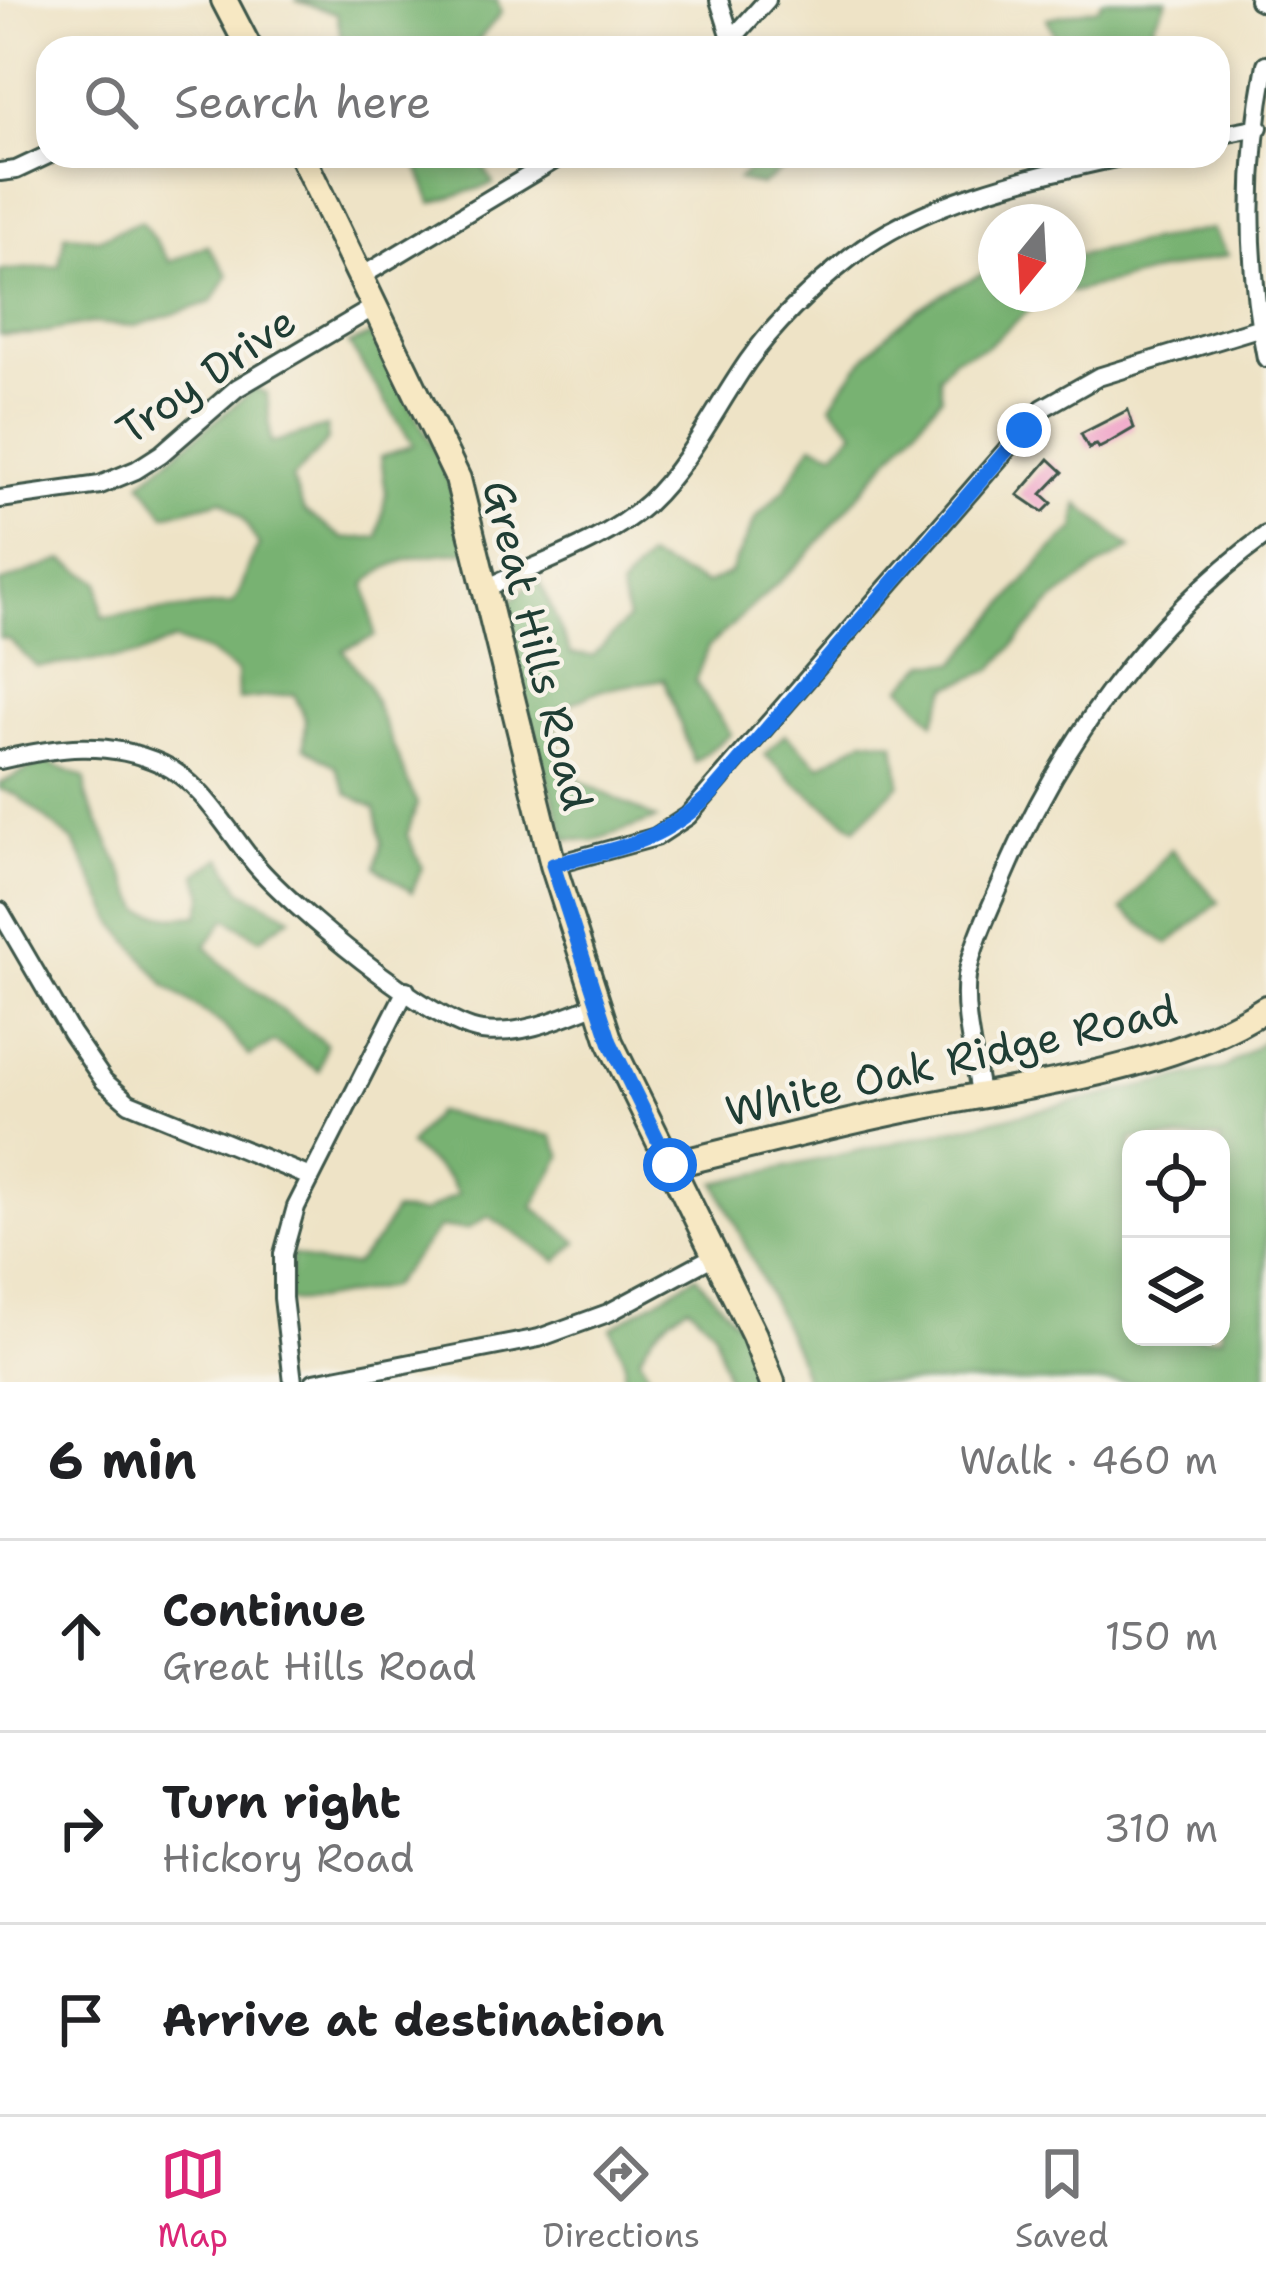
<!DOCTYPE html>
<meta charset="utf-8">
<style>
body{margin:0;font-family:"Shantell Sans",sans-serif;background:#f2f2f2;color:#202124}
.controls{position:absolute;right:36px;bottom:36px;display:grid;overflow:hidden;border-radius:24px;box-shadow:0 6px 18px #0003}
.controls button{width:108px;height:108px;display:grid;place-items:center;padding:0;border:0;border-bottom:3px solid #e0e0e0;background:#fff;color:#202124;font:60px sans-serif}
.compass{position:absolute;left:978px;top:204px;width:108px;height:108px;border-radius:50%;background:#fff;box-shadow:0 6px 18px #0003;rotate:198deg}
.stop{position:absolute;width:36px;height:36px;margin:-27px;border:9px solid #1a73e8;border-radius:50%;background:#fff}
.stop.end{background:#1a73e8;border-color:#fff;box-shadow:0 3px 12px #0008}
.list{margin:0;padding:0;list-style:none}
h2{display:flex;justify-content:space-between;align-items:center;height:156px;margin:0;padding:0 48px;font-size:51px}
h2 small{font-size:39px;font-weight:400;color:#757577}
.list li{display:grid;grid-template-columns:78px 1fr auto;gap:36px;align-items:center;box-sizing:border-box;height:192px;padding:0 48px;border-top:3px solid #e0e0e0}
.list b{display:block;font-size:45px;white-space:nowrap}
.list p{margin:0;font-size:39px;white-space:nowrap;color:#757577}
.list em{font-size:39px;font-style:normal;color:#757577}
.icon{flex:none;width:66px;height:66px;fill:none;stroke:currentColor;stroke-width:2;stroke-linecap:round;stroke-linejoin:round}
.map{position:relative;flex:none;width:1266px;height:1382px;overflow:hidden}
.search{position:absolute;background:#fff;box-shadow:0 6px 18px #0003;left:36px;right:36px;top:36px;height:132px;display:flex;align-items:center;gap:30px;box-sizing:border-box;padding:0 42px;border-radius:36px;color:#757577;font-size:45px}
.sheet{height:732px;background:#fff}
nav{display:flex;justify-content:space-around;align-items:center;box-sizing:border-box;height:168px;border-top:3px solid #e0e0e0;background:#fff;font-size:33px;color:#757577}
nav a{display:grid;justify-items:center;gap:6px}
nav .on{color:#db2777}
.map>svg:first-child{display:block}
.forest{fill:#78b272;stroke:#4c7853;stroke-width:3;fill-rule:evenodd}
.building{fill:#ef9fc6}
.lines{fill:none;stroke-linecap:round;stroke-linejoin:round}
.street-casing{stroke:#3e564a;stroke-width:22}
.secondary-casing{stroke:#3e564a;stroke-width:30}
.street{stroke:#fff;stroke-width:16}
.secondary{stroke:#f7e8c3;stroke-width:24}
.route{stroke:#1a73e8;stroke-width:15}
.labels{text-anchor:middle;stroke-width:9;stroke-linejoin:round;paint-order:stroke}
.street-label{font-size:42px;fill:#1f3d34;stroke:#f7f3e8}
</style>
<div class="map">
<svg width="1266" height="1382" viewBox="0 0 1266 1382">
<rect width="100%" height="100%" fill="#f7f3e8"/>
<filter id="ink" filterUnits="userSpaceOnUse"><feTurbulence type="fractalNoise" baseFrequency=".00833" numOctaves="2"/><feDisplacementMap in="SourceGraphic" scale="24" xChannelSelector="R" yChannelSelector="G"/><feConvolveMatrix kernelMatrix="1 2 1 2 8 2 1 2 1" color-interpolation-filters="sRGB"/></filter>
<filter id="wash" filterUnits="userSpaceOnUse"><feTurbulence type="fractalNoise" baseFrequency=".004" numOctaves="4" result="noise"/><feDisplacementMap in="SourceGraphic" scale="48" xChannelSelector="R" yChannelSelector="G"/><feGaussianBlur stdDeviation="2.7" result="paint"/><feColorMatrix in="noise" values="0 0 0 0 0 0 0 0 0 0 0 0 0 0 0 0 0 1.4 0 .05"/><feComposite in="paint" operator="in"/></filter>
<g filter="url(#wash)">
<rect width="100%" height="100%" fill="#eee3c6"/>
<path class="forest" d="M 295,0 L 497,0 L 501,13 L 472,48 L 343,48 L 337,14 Z
M 1103,0 L 1167,0 L 1153,24 L 1159,48 L 1068,48 L 1057,41 L 1047,18 L 1098,8 Z
M 414,156 L 478,156 L 493,184 L 432,203 Z
M 763,156 L 802,156 L 761,185 L 738,180 Z
M 141,221 L 170,262 L 207,245 L 228,275 L 212,302 L 135,326 L 91,323 L 34,334 L 0,335 L 0,271 L 59,266 L 65,234 L 98,239 Z
M 1212,229 L 1228,255 L 1071,292 L 1068,289 L 1068,257 Z
M 996,268 L 996,294 L 1036,294 L 1039,302 L 986,347 L 953,358 L 939,376 L 942,396 L 806,557 L 708,647 L 695,681 L 731,734 L 694,762 L 664,679 L 600,690 L 555,711 L 558,757 L 579,780 L 656,819 L 593,841 L 566,839 L 518,686 L 510,602 L 538,577 L 571,654 L 593,656 L 628,619 L 620,589 L 647,558 L 706,584 L 730,573 L 756,518 L 785,489 L 812,444 L 835,452 L 855,431 L 831,405 C 875,334 919,301 996,268 Z
M 371,335 L 444,466 L 472,551 C 434,554 393,555 366,584 L 375,636 L 343,650 L 367,683 L 417,804 L 407,835 L 422,867 L 412,892 L 376,867 L 382,842 L 375,808 L 348,794 L 335,766 L 304,747 L 306,720 L 294,694 L 238,700 L 237,672 L 209,652 L 174,640 L 136,656 L 37,667 L 8,639 L 0,638 L 0,583 L 63,560 L 99,582 L 102,617 L 232,604 C 247,586 244,566 259,546 L 242,517 L 222,500 L 165,515 L 141,482 L 254,389 L 267,393 L 271,443 L 326,427 L 328,440 L 292,479 L 304,511 L 344,539 L 378,537 L 386,493 L 381,457 L 413,445 L 349,344 Z
M 1078,504 L 1131,548 L 1101,565 L 1052,602 L 992,670 L 948,687 L 934,722 L 902,687 L 927,663 L 956,663 L 1050,551 L 1075,529 Z
M 785,734 L 820,766 L 865,739 L 895,743 L 900,784 L 855,828 L 799,786 L 765,755 Z
M 44,761 L 85,778 L 87,799 L 142,911 L 172,917 L 199,915 L 204,894 L 197,874 L 222,858 L 241,890 L 291,917 L 260,939 L 226,918 L 206,946 L 226,968 L 326,1044 L 319,1071 L 274,1042 L 249,1056 L 223,1025 L 166,986 L 116,925 L 74,842 L 17,795 L 0,789 L 0,784 Z
M 1171,849 L 1219,902 L 1168,944 L 1122,910 Z
M 1266,1039 L 1266,1382 L 806,1382 L 797,1354 L 716,1183 L 1225,1068 ZM 1131,1139 L 1221,1139 L 1221,1337 L 1131,1337 Z
M 436,1112 L 552,1136 L 562,1156 L 533,1207 L 578,1242 L 557,1261 L 489,1216 L 468,1229 L 439,1228 L 390,1287 L 316,1300 L 287,1301 L 292,1254 L 325,1265 L 354,1265 L 379,1238 L 394,1211 L 423,1213 L 458,1194 L 448,1178 L 409,1145 Z
M 696,1276 L 745,1333 L 762,1382 L 728,1382 L 713,1329 L 688,1305 C 666,1319 652,1331 640,1356 L 651,1382 L 623,1382 L 625,1363 L 611,1328 Z"/>
<g id="blocks">
<path class="building" d="M 1128,410 L 1134,428 L 1105,445 L 1099,448 L 1096,444 L 1089,449 L 1081,434 Z
M 1049,459 L 1063,472 L 1042,494 L 1052,503 L 1043,512 L 1018,495 Z"/>
</g>
</g>
<g filter="url(#ink)">
<use href="#blocks" fill-opacity="0" stroke="#3e564a" stroke-width="3"/>
<g class="lines">
<defs>
<path id="street" d="M 719,0 L 732,41
M 1258,0 L 1266,4
M 724,48 L 767,0
M 1266,64 C 1247,162 1246,260 1266,358
M 1218,135 L 1259,127
M 0,172 L 16,170 L 48,155
M 362,276 L 561,156
M 0,499 L 100,485 L 136,470 L 161,454 L 237,388 L 376,306
M 486,588 C 539,563 604,543 648,503 C 689,464 716,407 748,361 C 776,322 814,286 851,257 C 925,199 1034,176 1124,156
M 0,760 C 56,747 107,739 162,764 C 201,782 228,831 255,864 C 289,905 432,1025 482,1031 C 522,1036 561,1018 597,1004
M 553,865 L 656,837 L 688,816 L 1043,408 L 1098,377 L 1261,327
M 0,911 L 71,1033 L 104,1081 L 129,1103 L 310,1177
M 980,1094 C 975,1057 962,1014 967,976 C 973,943 989,911 1002,881 C 1059,746 1147,622 1266,535
M 293,1382 L 283,1298 L 283,1254 L 296,1207 L 406,990
M 314,1382 L 539,1338 L 608,1313 L 716,1255"/>
<path id="secondary" d="M 224,0 L 249,48
M 302,156 L 458,479 L 553,865 L 610,1042 L 754,1335 L 772,1382
M 670,1165 C 748,1147 825,1126 904,1110 C 1019,1086 1168,1072 1266,1008"/>
</defs>
<use href="#street" class="street-casing"/>
<use href="#secondary" class="secondary-casing"/>
<use href="#street" class="street"/>
<use href="#secondary" class="secondary"/>
</g>
</g>
<g class="lines" filter="url(#ink)">
<path class="route" d="M 670,1165 L 610,1042 L 553,865 C 620,847 659,844 711,794 L 1024,430"/>
</g>
<g class="labels">
<g class="street-label">
<text transform="translate(206 375) rotate(-35)" y="15">Troy Drive</text>
<text transform="translate(538 645) rotate(76)" y="15">Great Hills Road</text>
<text transform="translate(951 1060) rotate(-13)" y="15">White Oak Ridge Road</text>
</g>
</g>
</svg>
<div class="controls">
<button><svg class="icon" aria-label="locate" viewBox="0 0 24 24"><circle cx="12" cy="12" r="6"/><path d="M12 2v4M12 18v4M2 12h4M18 12h4"/></svg></button>
<button><svg class="icon" aria-label="layers" viewBox="0 0 24 24"><path d="M12 4l9 5-9 5-9-5zM3 14l9 5 9-5"/></svg></button>
</div>
<svg class="compass" viewBox="-18 -18 36 36"><path d="M0-13l5 13h-10z" fill="#e53935"/><path d="M0 13l5-13h-10z" fill="#757577"/></svg>
<div class="stop" style="left:670px;top:1165px"></div>
<div class="stop end" style="left:1024px;top:430px"></div>
<div class="search"><svg class="icon" aria-label="search" viewBox="0 0 24 24"><circle cx="10" cy="10" r="6"/><path d="M15 15l6 6"/></svg>Search here</div>
</div>
<section class="sheet">
<h2>6 min<small>Walk · 460 m</small></h2>
<ul class="list">
<li><svg class="icon" aria-label="ahead" viewBox="0 0 24 24"><path d="M12 20V5M6 11l6-6 6 6"/></svg><div><b>Continue</b><p>Great Hills Road</p></div><em>150 m</em></li>
<li><svg class="icon" aria-label="right" viewBox="0 0 24 24"><path d="M7 20v-9h11M14 6l5 5-5 5"/></svg><div><b>Turn right</b><p>Hickory Road</p></div><em>310 m</em></li>
<li><svg class="icon" aria-label="arrive" viewBox="0 0 24 24"><path d="M6 21V4h12l-3 4 3 4H6"/></svg><div><b>Arrive at destination</b></div></li>
</ul>
</section>
<nav>
<a class="on"><svg class="icon" aria-label="map" viewBox="0 0 24 24"><path d="M3 6l6-2 6 2 6-2v14l-6 2-6-2-6 2zM9 4v14M15 6v14"/></svg>Map</a>
<a><svg class="icon" aria-label="directions" viewBox="0 0 24 24"><path d="M12 3l9 9-9 9-9-9zM9 14v-3h6M13 9l2 2-2 2"/></svg>Directions</a>
<a><svg class="icon" aria-label="saved" viewBox="0 0 24 24"><path d="M7 4h10v16l-5-4-5 4z"/></svg>Saved</a>
</nav>
